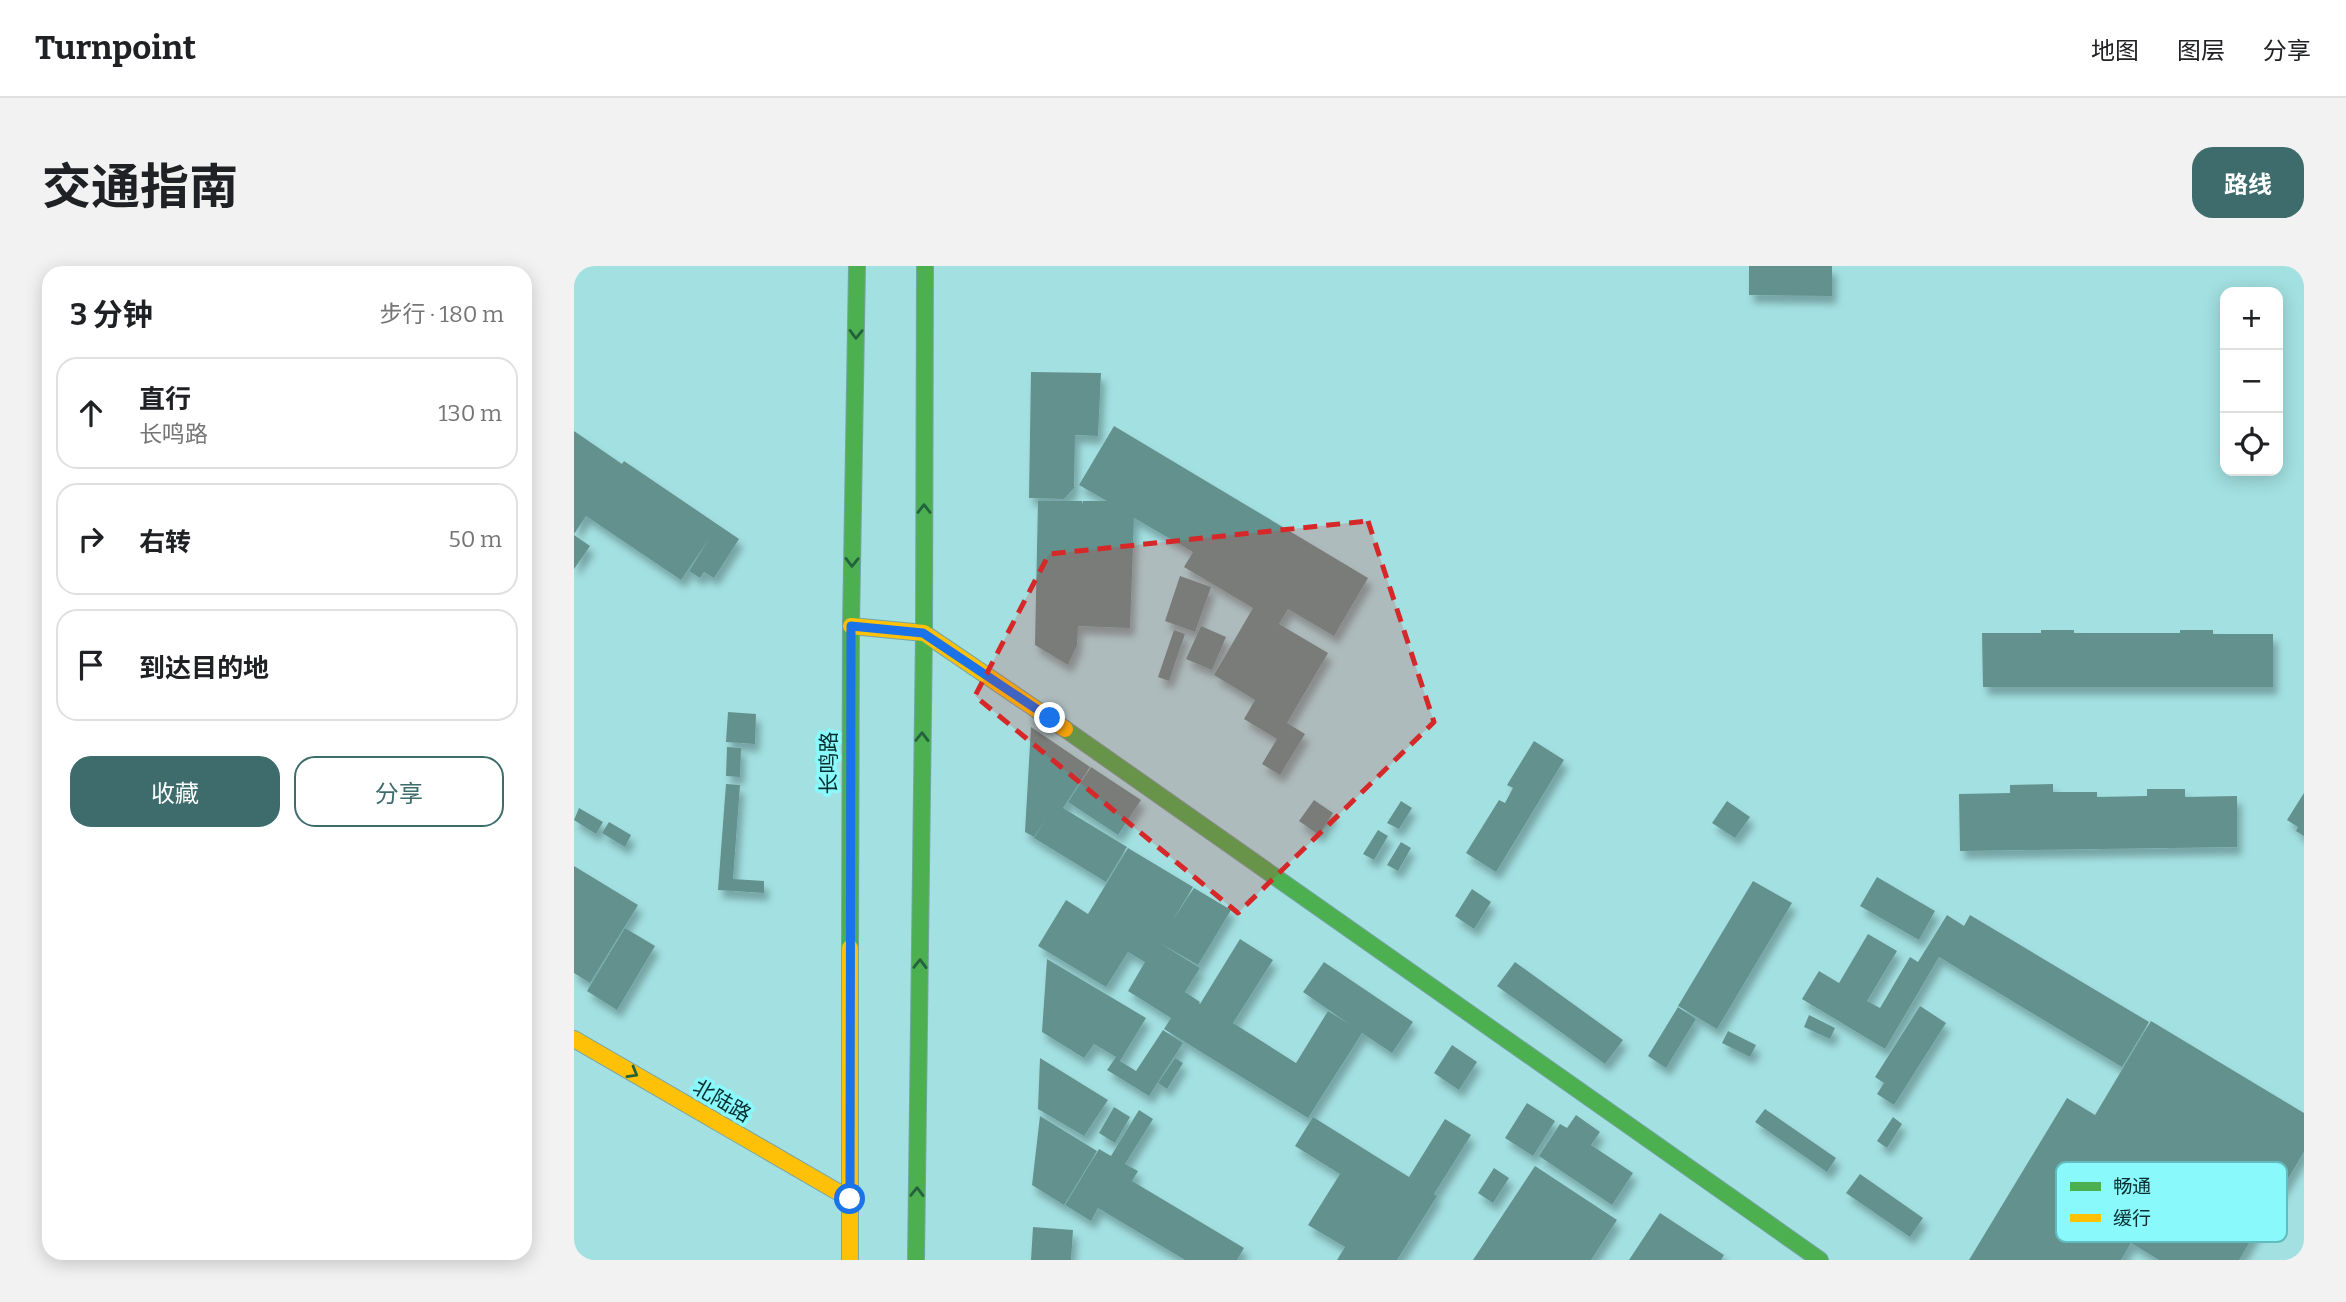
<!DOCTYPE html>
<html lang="zh">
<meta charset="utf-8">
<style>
body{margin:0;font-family:Bitter,"Noto Sans SC",serif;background:#f2f2f2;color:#202124}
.controls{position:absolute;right:21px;top:21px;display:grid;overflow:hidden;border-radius:14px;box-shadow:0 4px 18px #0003}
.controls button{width:63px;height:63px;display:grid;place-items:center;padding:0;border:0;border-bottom:2px solid #e0e0e0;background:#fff;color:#202124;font:35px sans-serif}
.stop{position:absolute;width:21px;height:21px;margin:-16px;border:5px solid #1a73e8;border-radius:50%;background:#fff}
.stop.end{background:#1a73e8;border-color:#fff;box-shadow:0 2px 7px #0008}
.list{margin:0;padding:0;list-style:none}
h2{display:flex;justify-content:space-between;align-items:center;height:91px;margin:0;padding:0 28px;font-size:30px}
h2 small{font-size:23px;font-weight:400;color:#757577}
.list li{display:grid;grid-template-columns:46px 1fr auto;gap:21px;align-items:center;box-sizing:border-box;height:112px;margin:0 14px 14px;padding:0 14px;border:2px solid #e0e0e0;border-radius:21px}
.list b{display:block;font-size:26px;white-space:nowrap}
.list p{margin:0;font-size:23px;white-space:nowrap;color:#757577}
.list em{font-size:23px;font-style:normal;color:#757577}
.actions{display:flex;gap:14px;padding:21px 28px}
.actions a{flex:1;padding:16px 0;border:2px solid #3e6c6d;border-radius:21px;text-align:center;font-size:24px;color:#3e6c6d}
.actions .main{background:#3e6c6d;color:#fff}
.icon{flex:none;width:38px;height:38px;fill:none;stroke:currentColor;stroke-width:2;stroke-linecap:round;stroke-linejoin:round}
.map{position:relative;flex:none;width:1730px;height:994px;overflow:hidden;border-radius:21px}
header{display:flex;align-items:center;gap:42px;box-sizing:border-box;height:98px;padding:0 35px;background:#fff;border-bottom:2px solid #e0e0e0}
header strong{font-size:33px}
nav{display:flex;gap:38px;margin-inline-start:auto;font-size:24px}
.intro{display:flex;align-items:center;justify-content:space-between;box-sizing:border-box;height:168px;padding:0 42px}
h1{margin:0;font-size:49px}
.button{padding:18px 32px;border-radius:21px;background:#3e6c6d;color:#fff;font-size:24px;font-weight:700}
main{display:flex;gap:42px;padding:0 42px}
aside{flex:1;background:#fff;border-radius:21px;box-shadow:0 4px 18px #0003}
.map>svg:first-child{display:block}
.building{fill:#64918e;filter:url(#shadow)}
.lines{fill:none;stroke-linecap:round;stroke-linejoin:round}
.fast-casing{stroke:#78a4a4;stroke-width:18}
.slow-casing{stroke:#78a4a4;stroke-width:18}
.fast{stroke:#4caf50;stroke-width:16}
.slow{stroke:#ffc107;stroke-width:16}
.oneway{stroke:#23623c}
.route{stroke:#1a73e8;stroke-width:9}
.marked{fill:#d62828;fill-opacity:0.2;stroke:#d62828;stroke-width:5;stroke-dasharray:14 9;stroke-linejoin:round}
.labels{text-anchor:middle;stroke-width:7;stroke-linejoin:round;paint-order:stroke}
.street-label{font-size:21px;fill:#082e2f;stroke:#89f9fb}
.key{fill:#89f9fb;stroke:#62bcbe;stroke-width:2}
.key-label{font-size:19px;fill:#082e2f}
</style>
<header>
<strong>Turnpoint</strong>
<nav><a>地图</a><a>图层</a><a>分享</a></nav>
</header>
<div class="intro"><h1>交通指南</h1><a class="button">路线</a></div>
<main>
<aside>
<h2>3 分钟<small>步行 · 180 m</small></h2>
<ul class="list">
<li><svg class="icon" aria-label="ahead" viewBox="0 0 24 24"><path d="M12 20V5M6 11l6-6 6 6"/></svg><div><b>直行</b><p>长鸣路</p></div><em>130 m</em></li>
<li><svg class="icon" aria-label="right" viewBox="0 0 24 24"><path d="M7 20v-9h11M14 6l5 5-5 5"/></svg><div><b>右转</b></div><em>50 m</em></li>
<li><svg class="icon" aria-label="arrive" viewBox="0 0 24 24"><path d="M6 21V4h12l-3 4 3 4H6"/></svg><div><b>到达目的地</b></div></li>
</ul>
<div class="actions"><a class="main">收藏</a><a>分享</a></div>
</aside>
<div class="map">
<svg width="1730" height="994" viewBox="0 0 1730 994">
<defs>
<filter id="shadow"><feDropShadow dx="4.5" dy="8" stdDeviation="3.5" flood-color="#0004"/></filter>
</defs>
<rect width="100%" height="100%" fill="#a3e0e1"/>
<path class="building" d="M 1175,0 L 1258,0 L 1258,30 L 1175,29 Z
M 457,106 L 527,107 L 524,170 L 501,169 L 500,222 L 490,233 L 455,232 Z
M 540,160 L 794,312 L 760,370 L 714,343 L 705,358 L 754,387 L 713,457 L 731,468 L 706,509 L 688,498 L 703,473 L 670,453 L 681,434 L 640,409 L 679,342 L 610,301 L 619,286 L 560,252 L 556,362 L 504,360 L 503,379 L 494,399 L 461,379 L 464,235 L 508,235 L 508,238 L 509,235 L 533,235 L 505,219 Z
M 0,165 L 48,198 L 50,195 L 165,273 L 140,312 L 130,306 L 126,312 L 115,305 L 135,273 L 107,314 L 12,250 L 0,268 Z
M 0,269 L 16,280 L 0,303 Z
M 606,310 L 637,321 L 621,366 L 591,355 Z
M 627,360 L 652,371 L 638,404 L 612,393 Z
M 600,364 L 611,368 L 595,415 L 584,411 Z
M 1467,364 L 1500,364 L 1500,367 L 1606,367 L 1606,364 L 1639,364 L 1639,368 L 1699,368 L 1699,421 L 1409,421 L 1408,367 L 1467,367 Z
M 154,446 L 182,448 L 181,478 L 152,476 Z
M 457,461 L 516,501 L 489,542 L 553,581 L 532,616 L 460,572 L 472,553 L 460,571 L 451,566 Z
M 960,475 L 990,494 L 922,606 L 892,587 L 925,534 L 931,537 L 939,522 L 933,519 Z
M 153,481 L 167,482 L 166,511 L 152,510 Z
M 517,501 L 567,534 L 544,569 L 494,536 Z
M 152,518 L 166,519 L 159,613 L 190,615 L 190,627 L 144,624 Z
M 1479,518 L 1479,526 L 1523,526 L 1523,531 L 1573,530 L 1573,523 L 1611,523 L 1611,531 L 1663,530 L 1663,581 L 1386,585 L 1385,528 L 1436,527 L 1436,519 Z
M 1730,527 L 1730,570 L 1722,565 L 1724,561 L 1713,554 Z
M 740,534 L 759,547 L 745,569 L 725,555 Z
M 827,535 L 838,542 L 825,563 L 813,557 Z
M 1153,535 L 1176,551 L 1161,572 L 1138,557 Z
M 5,542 L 29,556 L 22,568 L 0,554 Z
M 35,556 L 57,569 L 51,581 L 28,567 Z
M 804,564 L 814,570 L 800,594 L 789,588 Z
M 827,576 L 837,582 L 824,605 L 813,599 Z
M 554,582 L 619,621 L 597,657 L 620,622 L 657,644 L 624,699 L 584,676 L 626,702 L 611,726 L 626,736 L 625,737 L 626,738 L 666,673 L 699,694 L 659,757 L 722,797 L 754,745 L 775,758 L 729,726 L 750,696 L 839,756 L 818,787 L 788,767 L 734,852 L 590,763 L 597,752 L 554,725 L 571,696 L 554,686 L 532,721 L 464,680 L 492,634 L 514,648 Z
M 0,600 L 64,639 L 16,717 L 0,707 Z
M 1303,611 L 1361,645 L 1345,674 L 1286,640 Z
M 1179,615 L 1218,637 L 1143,763 L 1104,740 Z
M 898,623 L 917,636 L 900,663 L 881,650 Z
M 1373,649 L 1390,660 L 1396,649 L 1575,756 L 1548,801 L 1365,691 L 1311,783 L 1228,733 L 1245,705 L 1265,717 L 1294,668 L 1323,685 L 1293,735 L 1306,742 L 1336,691 L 1344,696 Z
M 51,662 L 81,680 L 43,744 L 13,725 Z
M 473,693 L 572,752 L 546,795 L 562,805 L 589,764 L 609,777 L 575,830 L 533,804 L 542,791 L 520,778 L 510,792 L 468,766 Z
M 941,696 L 1049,774 L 1031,798 L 923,720 Z
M 1346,740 L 1372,757 L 1320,839 L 1303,828 L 1310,817 L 1301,811 Z
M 1104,741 L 1122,753 L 1092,802 L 1074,790 Z
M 1235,749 L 1261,762 L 1256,773 L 1230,761 Z
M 1577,755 L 1730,847 L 1730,886 L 1665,994 L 1585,994 L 1557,977 L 1547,994 L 1395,994 L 1493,832 L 1521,849 Z
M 1154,765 L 1182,779 L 1176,791 L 1148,777 Z
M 878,779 L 903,796 L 885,824 L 860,807 Z
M 466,792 L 534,834 L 510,870 L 464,843 Z
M 601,792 L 609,797 L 593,823 L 584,817 Z
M 953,837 L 981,855 L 959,890 L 931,872 Z
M 540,841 L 556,851 L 541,877 L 525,867 Z
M 1191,843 L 1262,892 L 1253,906 L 1181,856 Z
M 565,844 L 579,853 L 551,898 L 564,905 L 558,915 L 670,982 L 663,994 L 611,994 L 524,942 L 517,955 L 491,939 L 525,883 L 537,890 Z
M 1002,849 L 1026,866 L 1017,879 L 1059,907 L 1038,939 L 965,890 L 986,858 L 993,862 Z
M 466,850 L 523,885 L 490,939 L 458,919 Z
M 739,851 L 835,911 L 871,853 L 897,869 L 860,928 L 863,930 L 823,994 L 763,994 L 771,981 L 734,959 L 766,908 L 721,880 Z
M 1319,851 L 1328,858 L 1313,882 L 1303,875 Z
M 961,900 L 1043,954 L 1017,994 L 899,994 Z
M 920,902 L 935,912 L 919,937 L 904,927 Z
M 1286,908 L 1349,952 L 1336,971 L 1272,927 Z
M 1086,947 L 1150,989 L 1147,994 L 1055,994 Z
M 459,961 L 499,964 L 497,994 L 457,994 Z"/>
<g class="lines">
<defs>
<path id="fast" d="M 491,463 L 1246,994
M 276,682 L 277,360 L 283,0
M 342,994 L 350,367 L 351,0"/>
<path id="slow" d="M 277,360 L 350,367 L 491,463
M 0,773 L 276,933
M 276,994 L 276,682"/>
</defs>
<use href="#fast" class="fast-casing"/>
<use href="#slow" class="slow-casing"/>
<use href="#fast" class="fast"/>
<use href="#slow" class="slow"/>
</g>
<defs><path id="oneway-chevron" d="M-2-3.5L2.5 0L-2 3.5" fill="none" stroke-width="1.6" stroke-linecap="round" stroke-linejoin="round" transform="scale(1.75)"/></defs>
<g class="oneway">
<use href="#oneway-chevron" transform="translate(282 68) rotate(91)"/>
<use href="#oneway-chevron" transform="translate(350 243) rotate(-90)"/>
<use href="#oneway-chevron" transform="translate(278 296) rotate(91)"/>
<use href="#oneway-chevron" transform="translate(348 471) rotate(-89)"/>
<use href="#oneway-chevron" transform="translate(346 698) rotate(-89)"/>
<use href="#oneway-chevron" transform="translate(59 807) rotate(30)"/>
<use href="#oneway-chevron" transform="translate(343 926) rotate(-89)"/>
</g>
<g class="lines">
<path class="route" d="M 276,933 L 277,360 L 349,367 L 476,452"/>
</g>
<path class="marked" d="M 794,255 L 860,456 L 664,647 L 401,430 L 475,288 Z"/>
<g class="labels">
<g class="street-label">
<text transform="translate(255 497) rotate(-90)" y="7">长鸣路</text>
<text transform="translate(148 835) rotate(30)" y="7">北陆路</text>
</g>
</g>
<rect x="1482" y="896" width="231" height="80" rx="10" class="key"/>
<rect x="1496" y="916" width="31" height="9" fill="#4caf50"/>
<rect x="1496" y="948" width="31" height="8" fill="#ffc107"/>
<g class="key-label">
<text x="1539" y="927">畅通</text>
<text x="1539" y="959">缓行</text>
</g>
</svg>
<div class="controls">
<button>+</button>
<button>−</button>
<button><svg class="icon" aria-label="locate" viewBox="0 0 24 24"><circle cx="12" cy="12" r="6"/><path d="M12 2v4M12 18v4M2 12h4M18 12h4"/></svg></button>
</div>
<div class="stop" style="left:276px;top:933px"></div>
<div class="stop end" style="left:476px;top:452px"></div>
</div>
</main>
